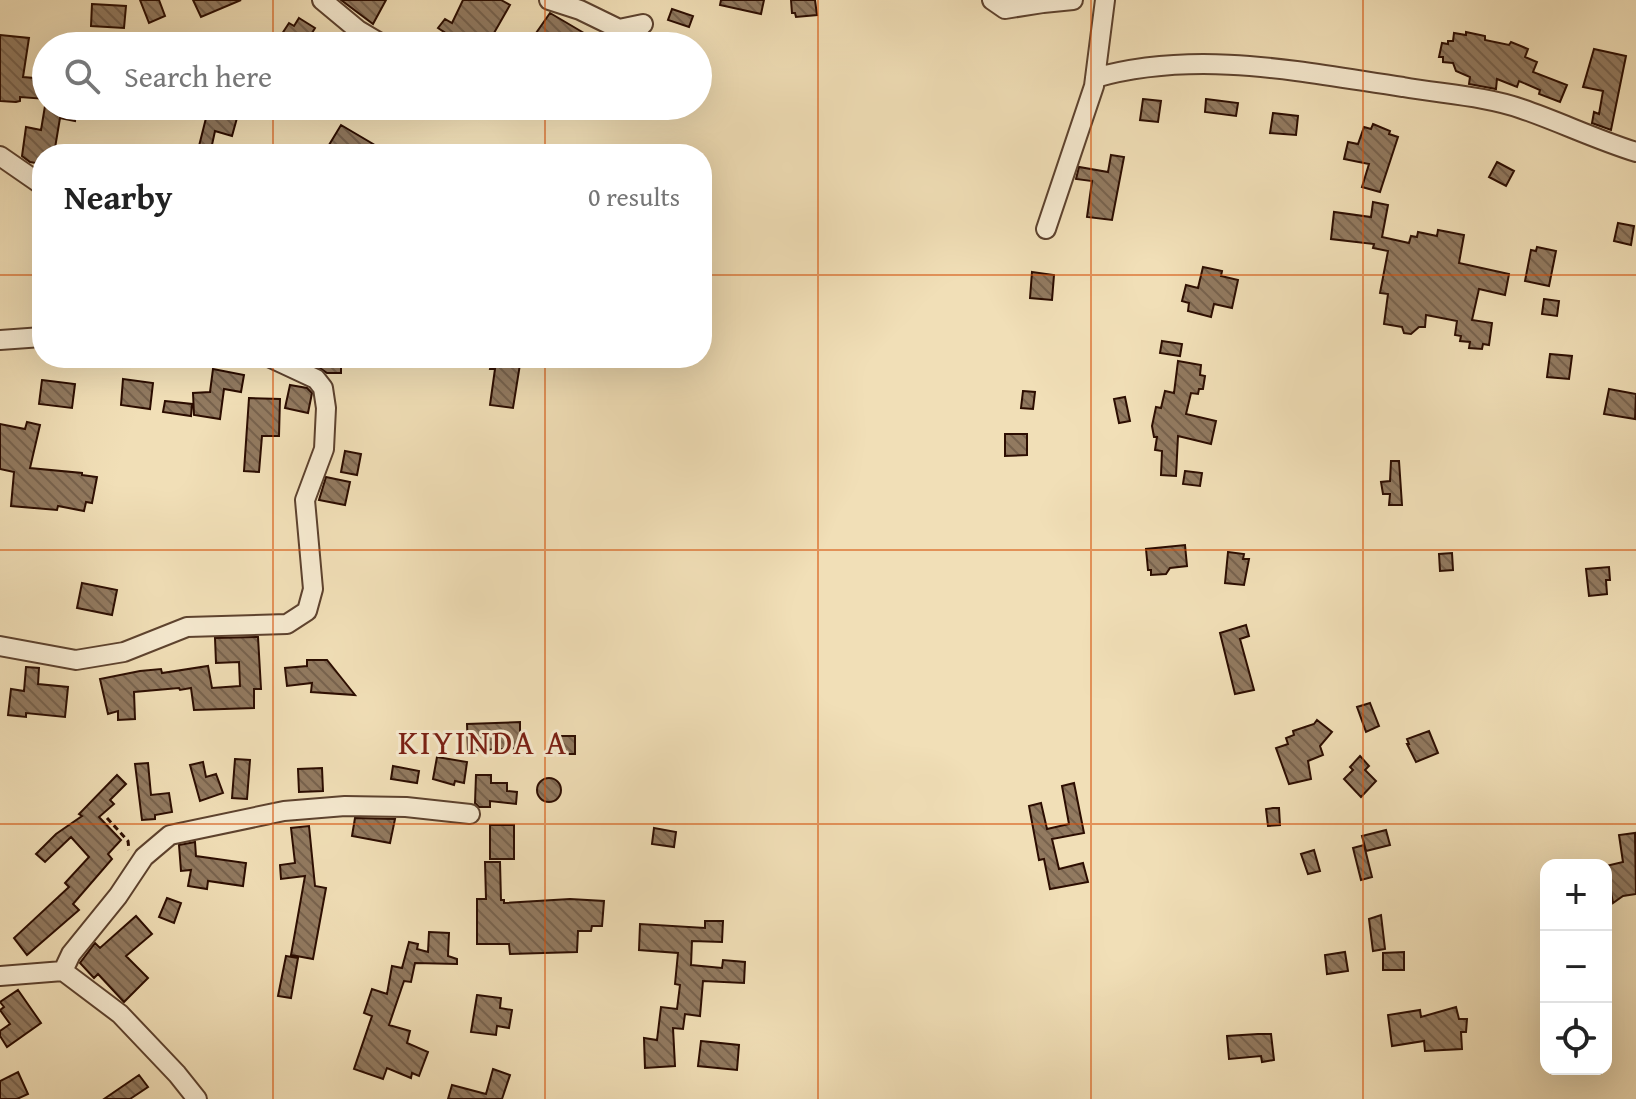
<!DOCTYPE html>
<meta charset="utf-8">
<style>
body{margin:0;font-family:"Gentium Book Plus",serif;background:#f6f6f6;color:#222}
.controls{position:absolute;right:24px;bottom:24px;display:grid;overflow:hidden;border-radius:16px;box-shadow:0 8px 32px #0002}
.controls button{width:72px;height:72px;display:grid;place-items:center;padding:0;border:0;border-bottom:2px solid #e0e0e0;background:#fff;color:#222;font:40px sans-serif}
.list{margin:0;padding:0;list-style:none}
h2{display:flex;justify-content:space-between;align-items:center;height:104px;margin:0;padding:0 32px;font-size:34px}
h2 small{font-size:26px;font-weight:400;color:#767676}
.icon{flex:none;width:44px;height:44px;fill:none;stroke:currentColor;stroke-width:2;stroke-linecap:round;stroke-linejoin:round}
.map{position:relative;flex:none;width:1636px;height:1099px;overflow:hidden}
.search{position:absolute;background:#fff;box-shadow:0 8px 32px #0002;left:32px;top:32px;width:680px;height:88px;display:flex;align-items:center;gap:20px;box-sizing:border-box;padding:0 28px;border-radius:44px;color:#767676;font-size:30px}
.panel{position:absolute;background:#fff;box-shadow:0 8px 32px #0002;left:32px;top:144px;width:680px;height:224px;border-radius:32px}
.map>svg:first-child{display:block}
.building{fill:url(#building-back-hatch);stroke:#2c0d01;stroke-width:2}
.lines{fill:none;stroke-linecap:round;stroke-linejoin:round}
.minor-casing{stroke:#5d422e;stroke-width:22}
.path{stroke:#2c0d01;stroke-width:3;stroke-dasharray:6 4;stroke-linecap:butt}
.minor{stroke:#f6ead0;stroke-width:18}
.grid{fill:none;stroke:#d5510b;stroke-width:2;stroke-opacity:0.55}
.labels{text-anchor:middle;stroke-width:6;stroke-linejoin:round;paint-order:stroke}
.quarter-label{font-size:34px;letter-spacing:2px;fill:#7a1f14;stroke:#f6ead0}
</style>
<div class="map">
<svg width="1636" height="1099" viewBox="0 0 1636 1099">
<defs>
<pattern id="building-back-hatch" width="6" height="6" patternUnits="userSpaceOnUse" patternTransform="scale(2)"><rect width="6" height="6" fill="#927a60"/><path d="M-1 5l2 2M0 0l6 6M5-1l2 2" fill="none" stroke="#77624d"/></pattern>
</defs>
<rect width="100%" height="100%" fill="#f1dfb7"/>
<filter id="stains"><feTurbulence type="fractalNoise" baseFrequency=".0025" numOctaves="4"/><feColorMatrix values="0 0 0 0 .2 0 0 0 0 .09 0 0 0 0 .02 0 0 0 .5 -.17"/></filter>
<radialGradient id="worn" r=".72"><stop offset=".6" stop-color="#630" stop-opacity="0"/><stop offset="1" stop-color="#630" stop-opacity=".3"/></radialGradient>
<path class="building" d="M 140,0 L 159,0 L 165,16 L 149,23 Z
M 193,0 L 241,0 L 201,17 Z
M 341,0 L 386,0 L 373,24 Z
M 463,0 L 501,0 L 510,5 L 494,33 L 510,46 L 429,46 L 444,32 L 438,28 L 445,19 L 452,23 Z
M 721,0 L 764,0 L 761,14 L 720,5 Z
M 791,0 L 815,0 L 817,15 L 796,17 L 795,13 L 792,13 Z
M 92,4 L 126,6 L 124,28 L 91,26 Z
M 672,9 L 693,16 L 689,27 L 668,20 Z
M 550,13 L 584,33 L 577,46 L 527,46 Z
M 299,18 L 315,28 L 304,46 L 288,46 L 278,40 L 289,23 L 294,26 Z
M 1466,32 L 1485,36 L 1485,40 L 1509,45 L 1511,42 L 1528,49 L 1525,57 L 1537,62 L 1533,72 L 1567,85 L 1560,102 L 1539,94 L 1540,90 L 1519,81 L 1517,87 L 1497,79 L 1496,89 L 1469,84 L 1470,77 L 1456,71 L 1453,63 L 1443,62 L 1443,57 L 1439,57 L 1442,43 L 1448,44 L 1448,41 L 1453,41 L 1454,33 L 1466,35 Z
M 136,33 L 168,43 L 167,46 L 115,46 L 115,34 Z
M 0,35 L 29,38 L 23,77 L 46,79 L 46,99 L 20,97 L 20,101 L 16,102 L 0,101 Z
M 1594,49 L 1626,56 L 1611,130 L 1592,123 L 1594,112 L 1599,114 L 1603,91 L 1583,87 Z
M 1143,99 L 1161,101 L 1158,122 L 1140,120 Z
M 1206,99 L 1238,103 L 1236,116 L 1205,112 Z
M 45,106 L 77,106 L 75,121 L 60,118 L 54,154 L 42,154 L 42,164 L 30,162 L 22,156 L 26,127 L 41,130 Z
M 209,106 L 235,109 L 233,117 L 237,118 L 232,136 L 215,131 L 210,154 L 197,154 Z
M 1273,113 L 1298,116 L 1296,135 L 1270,133 Z
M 1373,124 L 1390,131 L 1389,134 L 1398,137 L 1380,192 L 1362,187 L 1369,164 L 1344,159 L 1348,142 L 1358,144 L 1364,127 L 1371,129 Z
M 341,125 L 390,154 L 343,154 L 329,145 Z
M 1111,155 L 1124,157 L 1112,220 L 1087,217 L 1092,181 L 1076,179 L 1079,167 L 1108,172 Z
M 1497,162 L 1514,171 L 1506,186 L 1489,177 Z
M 1373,202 L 1388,205 L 1382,237 L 1409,243 L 1411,236 L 1417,237 L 1418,232 L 1437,236 L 1438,230 L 1464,235 L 1459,263 L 1509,274 L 1505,295 L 1479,289 L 1472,320 L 1492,323 L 1489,345 L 1483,344 L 1482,349 L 1469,348 L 1470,342 L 1460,341 L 1461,336 L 1455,335 L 1457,321 L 1426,315 L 1425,327 L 1419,327 L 1411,334 L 1404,333 L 1402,327 L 1384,324 L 1388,294 L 1380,293 L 1388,251 L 1373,248 L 1374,244 L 1331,239 L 1334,212 L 1371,217 Z
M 1618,223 L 1634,226 L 1631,245 L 1614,241 Z
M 1537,247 L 1556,251 L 1549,286 L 1525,281 L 1531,250 L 1536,251 Z
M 1203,267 L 1222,271 L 1221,276 L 1238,280 L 1232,308 L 1214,304 L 1211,317 L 1188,311 L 1189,303 L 1182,301 L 1186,285 L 1198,288 Z
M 1032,272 L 1054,275 L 1052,300 L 1030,298 Z
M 1544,299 L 1559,301 L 1557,316 L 1542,314 Z
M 1162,341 L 1182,344 L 1180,356 L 1160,353 Z
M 1550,354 L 1572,356 L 1569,379 L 1547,377 Z
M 317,358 L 341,358 L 341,373 L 327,373 L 317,366 Z
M 492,358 L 521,358 L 513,408 L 490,405 L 495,369 L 490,369 Z
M 1178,361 L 1201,365 L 1200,375 L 1205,376 L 1203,389 L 1199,389 L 1198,394 L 1191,393 L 1186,414 L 1216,421 L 1211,444 L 1178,436 L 1176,476 L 1161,475 L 1162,451 L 1155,450 L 1157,437 L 1154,437 L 1152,426 L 1156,407 L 1161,408 L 1165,391 L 1174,393 Z
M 213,369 L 244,375 L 241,392 L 224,389 L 220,419 L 194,415 L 193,393 L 210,392 Z
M 123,379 L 153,383 L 150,409 L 121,405 Z
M 42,380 L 75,384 L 72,408 L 39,404 Z
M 290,385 L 307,388 L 312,393 L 308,413 L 285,408 Z
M 1609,389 L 1636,394 L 1635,419 L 1604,414 Z
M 1023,391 L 1035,392 L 1033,409 L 1021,408 Z
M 1125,397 L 1130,421 L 1119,423 L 1114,399 Z
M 249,398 L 280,399 L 279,436 L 262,436 L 259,472 L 244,471 Z
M 165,401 L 192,404 L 191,416 L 163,412 Z
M 27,422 L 40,425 L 30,468 L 82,473 L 82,475 L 97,477 L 92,503 L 86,502 L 84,511 L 58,506 L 57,510 L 11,506 L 14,472 L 0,469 L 0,424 L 25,429 Z
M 1005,434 L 1027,434 L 1027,455 L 1005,456 Z
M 345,451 L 361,454 L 357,475 L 341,472 Z
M 1391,461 L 1399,461 L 1402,505 L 1389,505 L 1390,494 L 1383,494 L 1381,482 L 1390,481 Z
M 1185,471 L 1202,473 L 1200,486 L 1183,484 Z
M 326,477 L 350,482 L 345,505 L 319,500 Z
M 1185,545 L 1187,566 L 1170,568 L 1166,574 L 1151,575 L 1151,570 L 1148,570 L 1146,549 Z
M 1228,552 L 1244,554 L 1243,559 L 1249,559 L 1244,585 L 1225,583 Z
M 1452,553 L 1453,570 L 1440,571 L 1439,554 Z
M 1609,567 L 1610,580 L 1606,580 L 1607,594 L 1589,596 L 1586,569 Z
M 82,583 L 117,590 L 112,615 L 77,608 Z
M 1246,625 L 1249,636 L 1240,639 L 1254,690 L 1235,694 L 1220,633 Z
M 258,637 L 261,689 L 254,689 L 254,708 L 194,710 L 191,688 L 180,690 L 179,688 L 134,692 L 135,719 L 118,720 L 118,711 L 108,714 L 100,679 L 140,671 L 161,669 L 162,673 L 208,666 L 212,688 L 240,686 L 239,662 L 216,663 L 215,638 Z
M 307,660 L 327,660 L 355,695 L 311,692 L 312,683 L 287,686 L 285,668 L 307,666 Z
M 26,667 L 39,668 L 38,684 L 68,687 L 65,717 L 26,713 L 26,717 L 8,715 L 11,689 L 24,691 Z
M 1370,703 L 1379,726 L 1366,732 L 1357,707 Z
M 1317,720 L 1332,732 L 1320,746 L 1323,755 L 1308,761 L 1311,779 L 1289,784 L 1276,748 L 1288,744 L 1286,738 L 1294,735 L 1293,731 L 1314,724 Z
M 520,722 L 520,748 L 468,751 L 467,724 Z
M 1429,731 L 1438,753 L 1416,762 L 1407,744 L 1409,744 L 1407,739 Z
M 560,736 L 575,736 L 575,754 L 560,754 Z
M 1360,756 L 1369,766 L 1365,770 L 1376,781 L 1361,797 L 1344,779 L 1353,770 L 1350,767 Z
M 437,757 L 467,762 L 464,783 L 455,781 L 454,785 L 433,779 Z
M 235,759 L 250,760 L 247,799 L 232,798 Z
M 203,762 L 206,777 L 216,774 L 223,793 L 200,801 L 190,765 Z
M 148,763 L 151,795 L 169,793 L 172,812 L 155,815 L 155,819 L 142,820 L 135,764 Z
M 393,766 L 419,771 L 417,783 L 391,779 Z
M 322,768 L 323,791 L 299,792 L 298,769 Z
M 117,775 L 126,784 L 110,800 L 114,804 L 99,817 L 121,840 L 108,854 L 112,859 L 73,904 L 79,910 L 27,955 L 14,938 L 69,887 L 65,883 L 89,857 L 71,837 L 45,862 L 36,854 L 56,834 L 82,816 L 79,814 Z
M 476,775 L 491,775 L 491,783 L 507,783 L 507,791 L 517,792 L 516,804 L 490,801 L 490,807 L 479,807 L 475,803 Z
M537 790a12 12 0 1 1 24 0a12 12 0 1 1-24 0Z
M 1074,783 L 1084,833 L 1052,839 L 1059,869 L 1083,863 L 1088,882 L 1050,889 L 1044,859 L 1039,860 L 1029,806 L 1041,803 L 1047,829 L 1069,824 L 1062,786 Z
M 1273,808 L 1279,808 L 1280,825 L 1268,826 L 1266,809 Z
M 355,818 L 395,819 L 390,843 L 352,836 Z
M 490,825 L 514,825 L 514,859 L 490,859 Z
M 309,826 L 315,886 L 326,888 L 313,959 L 291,955 L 305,876 L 281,879 L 280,865 L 295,863 L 291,828 Z
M 654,828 L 676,832 L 674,847 L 652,844 Z
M 1386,830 L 1390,845 L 1366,851 L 1362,836 Z
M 1635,833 L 1636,894 L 1623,896 L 1613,903 L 1606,866 L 1623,862 L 1619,835 Z
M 195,842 L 196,856 L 246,863 L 243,886 L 208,881 L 207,889 L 188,886 L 191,870 L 181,871 L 179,845 Z
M 1364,845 L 1372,877 L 1361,880 L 1353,848 Z
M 1314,850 L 1320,871 L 1308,874 L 1301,854 Z
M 485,862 L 500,862 L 501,900 L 504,900 L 504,903 L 570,899 L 604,901 L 602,926 L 592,926 L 591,931 L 578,931 L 577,952 L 510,954 L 509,944 L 477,944 L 477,899 L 486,899 Z
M 167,898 L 181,903 L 174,923 L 159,917 Z
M 1381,915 L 1385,949 L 1373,951 L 1369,919 Z
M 136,916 L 152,934 L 126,956 L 148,978 L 124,1002 L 98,974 L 94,978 L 80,963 L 95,943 L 100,948 Z
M 705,921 L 723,921 L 722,942 L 692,941 L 691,965 L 722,968 L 723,960 L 745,962 L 744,983 L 703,981 L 700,1016 L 685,1014 L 683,1029 L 673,1028 L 675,1066 L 645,1068 L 644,1038 L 657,1040 L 661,1007 L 677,1009 L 680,985 L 675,984 L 678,953 L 639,950 L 640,924 L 705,928 Z
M 429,932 L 449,933 L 448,956 L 457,959 L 457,964 L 415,963 L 411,982 L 404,981 L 389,1025 L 410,1031 L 407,1043 L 428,1052 L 419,1076 L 412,1073 L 411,1078 L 387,1068 L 383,1079 L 354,1069 L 372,1016 L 364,1013 L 372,989 L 387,994 L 392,966 L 402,968 L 409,942 L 418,944 L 417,949 L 428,952 Z
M 1345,952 L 1348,971 L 1327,974 L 1325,955 Z
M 1404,952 L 1404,970 L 1383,970 L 1383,953 Z
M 286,956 L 298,958 L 291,998 L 278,996 Z
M 18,990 L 41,1023 L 7,1047 L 0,1036 L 0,1031 L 10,1024 L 0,1010 L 4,1007 L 0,1002 Z
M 477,995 L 501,998 L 500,1008 L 512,1010 L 509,1028 L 497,1026 L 496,1035 L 471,1032 Z
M 1456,1007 L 1459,1019 L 1467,1019 L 1466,1032 L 1461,1032 L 1462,1049 L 1425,1051 L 1424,1041 L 1392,1046 L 1388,1015 L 1420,1010 L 1421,1017 Z
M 1258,1034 L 1271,1034 L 1274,1060 L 1262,1062 L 1261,1056 L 1229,1059 L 1227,1036 Z
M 701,1041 L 739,1045 L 737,1070 L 698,1066 Z
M 493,1069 L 510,1075 L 502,1099 L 448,1099 L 452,1085 L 486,1094 Z
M 18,1072 L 28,1094 L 17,1099 L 0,1099 L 0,1081 Z
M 139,1075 L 148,1087 L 130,1099 L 104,1099 Z"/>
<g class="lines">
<defs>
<path id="minor" d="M 322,0 L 358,30 L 385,46
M 549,0 L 580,10 L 619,29 L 643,24
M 992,0 L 1005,9 L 1043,3
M 1039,0 L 1043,3 L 1073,0
M 1095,78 C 1197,49 1301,72 1403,87 C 1442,94 1485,96 1522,109 C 1560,122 1597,140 1636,152
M 0,156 L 42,185
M 1046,229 L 1094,86 L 1105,0
M 0,340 L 42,337
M 0,646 L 76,660 L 124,652 L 187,627 L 287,624 L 307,611 L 313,589 L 305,500 L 324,449 L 326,408 L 323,388 L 316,379 L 271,358
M 63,971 L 71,954 L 118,896 L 144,857 L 170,835 L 284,811 L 345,806 L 406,807 L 470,814
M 0,976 L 63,971 L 120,1014 L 177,1074 L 197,1099"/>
</defs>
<use href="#minor" class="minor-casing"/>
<path class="path" d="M 107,818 L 128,841 L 129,850"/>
<use href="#minor" class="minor"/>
</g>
<path class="grid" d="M 273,0 L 273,46M 545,0 L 545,46M 818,0 L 818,1099M 1091,0 L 1091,1099M 1363,0 L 1363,1099M 273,106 L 273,154M 545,106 L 545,154M 0,275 L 42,275M 702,275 L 1636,275M 273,358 L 273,1099M 545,358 L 545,1099M 0,550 L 1636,550M 0,824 L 1636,824"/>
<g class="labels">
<g class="quarter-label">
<text x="483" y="754">KIYINDA A</text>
</g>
</g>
<rect width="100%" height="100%" filter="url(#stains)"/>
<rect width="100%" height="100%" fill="url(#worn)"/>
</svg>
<div class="controls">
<button>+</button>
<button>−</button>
<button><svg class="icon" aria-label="locate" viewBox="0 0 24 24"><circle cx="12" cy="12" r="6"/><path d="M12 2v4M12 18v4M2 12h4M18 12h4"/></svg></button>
</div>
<div class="search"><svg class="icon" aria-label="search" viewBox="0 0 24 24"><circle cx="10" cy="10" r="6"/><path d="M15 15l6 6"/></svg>Search here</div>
<section class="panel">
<h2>Nearby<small>0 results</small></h2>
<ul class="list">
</ul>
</section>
</div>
